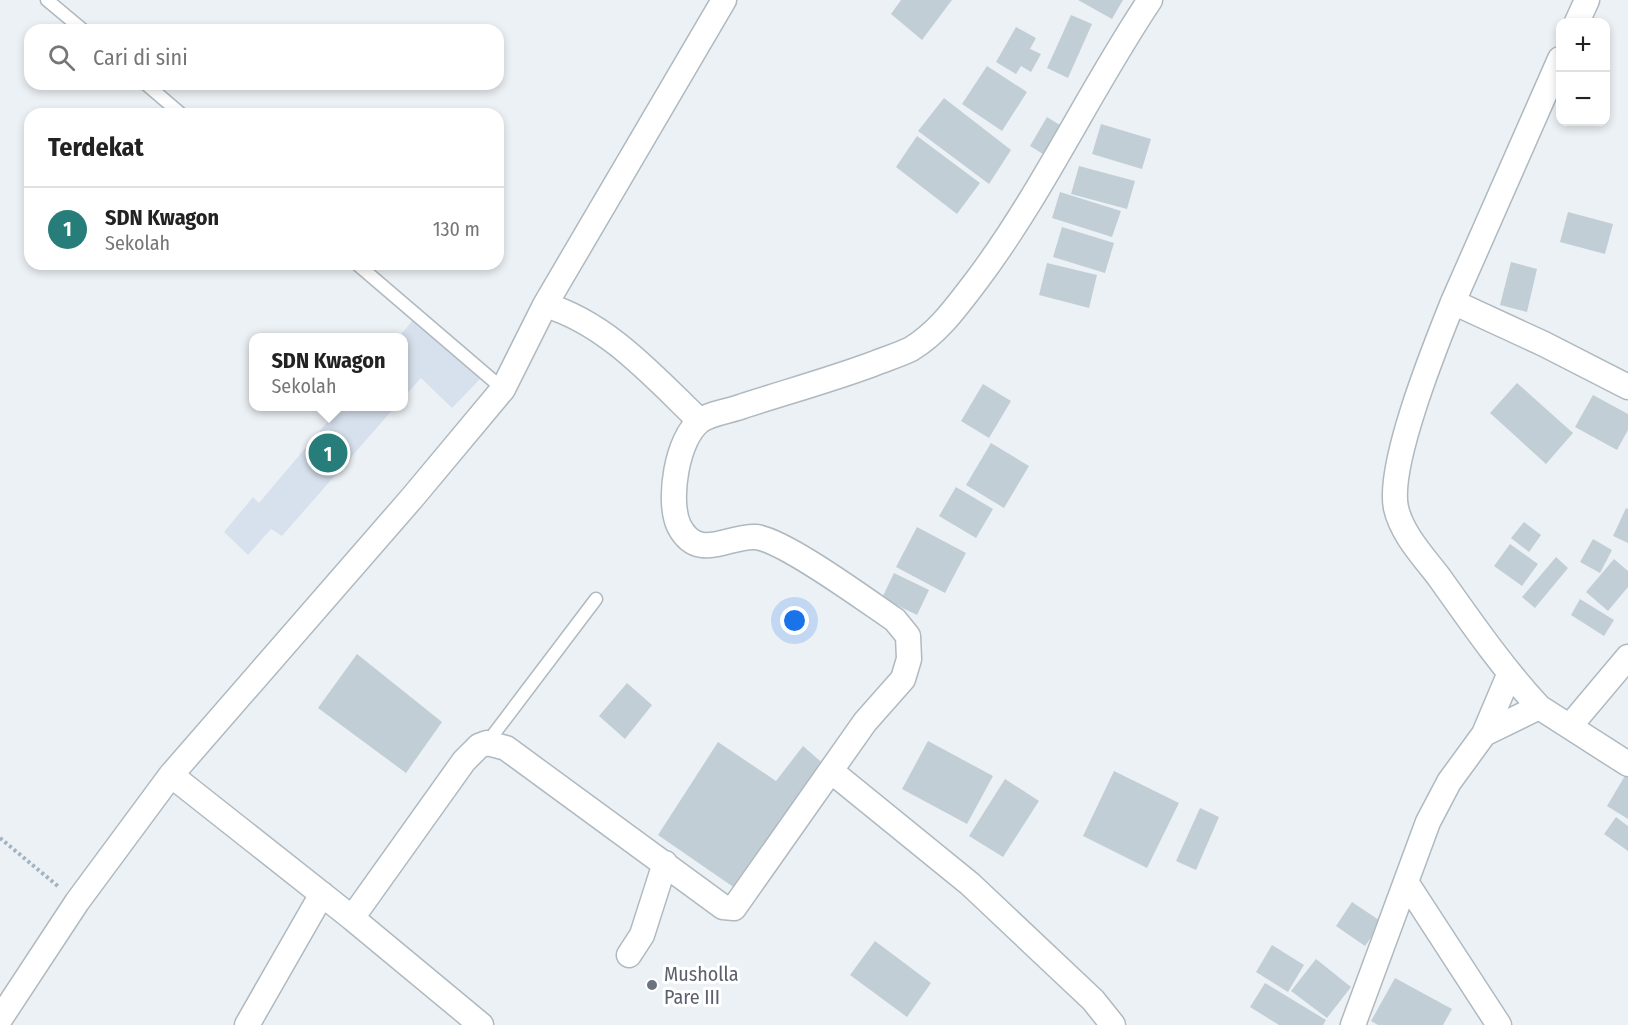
<!DOCTYPE html>
<html lang="id">
<meta charset="utf-8">
<style>
body{margin:0;font-family:"Fira Sans Condensed",sans-serif;background:#f6f6f6;color:#222}
.controls{position:absolute;right:18px;top:18px;display:grid;overflow:hidden;border-radius:12px;box-shadow:0 3px 9px #0003}
.controls button{width:54px;height:54px;display:grid;place-items:center;padding:0;border:0;border-bottom:2px solid #e0e0e0;background:#fff;color:#222;font:30px sans-serif}
.you{position:absolute;left:795px;top:621px;width:21px;height:21px;margin:-15px;border:4px solid #fff;border-radius:50%;background:#1a73e8;box-shadow:0 0 0 9px #1a73e833}
.badge{display:grid;place-items:center;width:39px;height:39px;border-radius:50%;background:#267d7a;color:#fff;font-size:20px;font-weight:700}
.pin{position:absolute;translate:-50% -50%;border:3px solid #fff;box-shadow:0 2px 6px #0006}
.popup{position:absolute;left:249px;top:333px;width:159px;height:78px;box-sizing:border-box;display:grid;place-content:center;border-radius:12px;background:#fff;filter:drop-shadow(0 2px 4px #0005);font-size:20px;white-space:nowrap;color:#767676}
.popup b{font-size:22px;color:#222}
.popup::after{content:'';position:absolute;left:50%;top:100%;margin-left:-12px;border:12px solid transparent;border-top-color:#fff}
.list{margin:0;padding:0;list-style:none}
h2{display:flex;justify-content:space-between;align-items:center;height:78px;margin:0;padding:0 24px;font-size:26px}
h2 small{font-size:20px;font-weight:400;color:#767676}
.list li{display:grid;grid-template-columns:39px 1fr auto;gap:18px;align-items:center;box-sizing:border-box;height:84px;padding:0 24px;border-top:2px solid #e0e0e0}
.list b{display:block;font-size:22px;white-space:nowrap}
.list p{margin:0;font-size:20px;white-space:nowrap;color:#767676}
.list em{font-size:20px;font-style:normal;color:#767676}
.icon{flex:none;width:33px;height:33px;fill:none;stroke:currentColor;stroke-width:2;stroke-linecap:round;stroke-linejoin:round}
.map{position:relative;flex:none;width:1628px;height:1025px;overflow:hidden}
.search{position:absolute;background:#fff;box-shadow:0 3px 9px #0003;left:24px;top:24px;width:480px;height:66px;display:flex;align-items:center;gap:15px;box-sizing:border-box;padding:0 21px;border-radius:18px;color:#767676;font-size:22px}
.panel{position:absolute;background:#fff;box-shadow:0 3px 9px #0003;left:24px;top:108px;width:480px;height:162px;border-radius:18px}
.map>svg:first-child{display:block}
.education{fill:#d7e1ed}
.building{fill:#c2ced6}
.lines{fill:none;stroke-linecap:round;stroke-linejoin:round}
.lane-casing{stroke:#afb9c0;stroke-width:15}
.street-casing{stroke:#afb9c0;stroke-width:27}
.path{stroke:#a1b2c1;stroke-width:4;stroke-dasharray:3 3;stroke-linecap:butt}
.lane{stroke:#fff;stroke-width:12}
.street{stroke:#fff;stroke-width:24}
.worship-dot{fill:#6b7280;stroke:#fff;stroke-width:2}
.labels{text-anchor:middle;stroke-width:6;stroke-linejoin:round;paint-order:stroke}
.worship-label{font-size:20px;fill:#5b616d;stroke:#fff;text-anchor:start}
</style>
<div class="map">
<svg width="1628" height="1025" viewBox="0 0 1628 1025">
<rect width="100%" height="100%" fill="#ecf1f5"/>
<path class="education" d="M 417,315 L 484,375 L 452,408 L 421,378 L 403,398 L 403,338 L 398,338 Z
M 340,407 L 395,407 L 282,536 L 271,529 L 248,555 L 224,532 L 253,497 L 259,503 Z"/>
<path class="building" d="M 901,0 L 952,0 L 922,40 L 891,14 Z
M 1078,0 L 1123,0 L 1112,19 Z
M 1071,15 L 1092,24 L 1068,78 L 1047,68 Z
M 1016,27 L 1036,38 L 1030,49 L 1041,54 L 1031,72 L 1021,66 L 1016,74 L 996,62 Z
M 987,66 L 1027,92 L 1002,131 L 962,104 Z
M 944,98 L 1011,150 L 989,184 L 918,131 Z
M 1047,117 L 1068,130 L 1051,159 L 1030,146 Z
M 1101,124 L 1151,139 L 1142,169 L 1092,154 Z
M 917,136 L 980,183 L 957,214 L 896,167 Z
M 1079,166 L 1135,181 L 1127,209 L 1071,194 Z
M 1060,192 L 1121,211 L 1112,237 L 1052,218 Z
M 1568,212 L 1613,224 L 1605,254 L 1560,242 Z
M 1062,227 L 1114,243 L 1105,273 L 1053,257 Z
M 1511,262 L 1537,269 L 1527,312 L 1500,305 Z
M 1047,263 L 1097,275 L 1089,308 L 1039,295 Z
M 1517,383 L 1573,433 L 1546,464 L 1490,413 Z
M 983,384 L 1011,401 L 989,438 L 961,421 Z
M 1593,395 L 1628,414 L 1628,430 L 1617,450 L 1575,427 Z
M 991,443 L 1029,466 L 1004,508 L 966,485 Z
M 956,487 L 993,509 L 976,538 L 939,516 Z
M 1626,508 L 1628,509 L 1628,543 L 1613,536 Z
M 1524,522 L 1541,535 L 1529,552 L 1511,538 Z
M 917,527 L 966,553 L 945,593 L 896,567 Z
M 1593,539 L 1612,550 L 1600,573 L 1580,562 Z
M 1510,544 L 1538,564 L 1522,586 L 1494,566 Z
M 1556,557 L 1568,568 L 1535,608 L 1522,597 Z
M 1614,559 L 1628,571 L 1628,587 L 1608,611 L 1586,592 Z
M 894,573 L 929,590 L 917,615 L 882,598 Z
M 1580,599 L 1614,620 L 1604,636 L 1571,615 Z
M 357,654 L 442,722 L 406,773 L 318,708 Z
M 627,683 L 652,705 L 625,739 L 599,716 Z
M 928,741 L 993,776 L 967,824 L 902,789 Z
M 718,742 L 776,781 L 803,746 L 827,767 L 742,893 L 658,835 Z
M 1114,771 L 1179,803 L 1147,868 L 1083,836 Z
M 1626,774 L 1628,775 L 1628,819 L 1607,806 Z
M 1005,779 L 1039,801 L 1003,857 L 969,836 Z
M 1200,808 L 1219,817 L 1196,870 L 1176,861 Z
M 1616,817 L 1628,826 L 1628,851 L 1604,834 Z
M 1352,902 L 1382,922 L 1365,946 L 1336,926 Z
M 875,941 L 931,983 L 907,1017 L 850,975 Z
M 1272,945 L 1304,965 L 1288,992 L 1256,972 Z
M 1316,959 L 1351,987 L 1327,1018 L 1291,991 Z
M 1395,978 L 1452,1009 L 1443,1025 L 1378,1025 L 1371,1021 Z
M 1265,983 L 1326,1020 L 1323,1025 L 1279,1025 L 1250,1007 Z"/>
<g class="lines">
<defs>
<path id="lane" d="M 47,0 L 83,30
M 146,84 L 181,114
M 357,264 L 503,389
M 487,743 L 596,599"/>
<path id="street" d="M 1577,22 L 1587,0
M 1560,59 L 1453,302 L 1544,344 L 1628,387
M 1453,302 C 1435,347 1387,465 1396,508 C 1402,534 1423,556 1439,577 C 1471,622 1502,667 1539,707
M 545,305 C 607,323 654,377 700,421
M 1570,726 L 1628,657
M 1484,734 L 1509,675
M 831,771 L 970,884 L 1093,1000 L 1113,1025
M 171,775 L 352,918 L 464,761 L 479,746 L 487,743 L 506,748 L 723,907 L 734,908 L 865,722 L 903,679 L 909,659 L 908,636 L 895,620 C 867,601 784,540 756,537 C 728,535 698,563 679,526 C 667,501 677,438 700,421 C 710,413 731,411 743,406 C 786,392 830,380 873,364 C 885,359 899,355 911,349 C 939,332 957,306 977,280 C 1043,192 1089,91 1150,0
M 1406,882 L 1499,1025
M 352,918 L 481,1025
M 629,955 L 642,935 L 665,863
M 0,1019 L 77,902 L 171,775 L 412,498 L 503,389 L 545,305 L 724,0
M 247,1025 L 322,894
M 1353,1025 L 1428,822 L 1449,782 L 1484,734 L 1539,707 L 1628,764"/>
</defs>
<use href="#lane" class="lane-casing"/>
<use href="#street" class="street-casing"/>
<path class="path" d="M 0,838 L 59,887"/>
<use href="#lane" class="lane"/>
<use href="#street" class="street"/>
</g>
<circle class="worship-dot" cx="652" cy="985" r="6"/>
<g class="labels">
<g class="worship-label">
<text x="664" y="981">Musholla<tspan x="664" dy="23">Pare III</tspan></text>
</g>
</g>
</svg>
<div class="controls">
<button>+</button>
<button>−</button>
</div>
<div class="you"></div>
<div class="pin badge" style="left:328px;top:453px">1</div>
<div class="popup"><b>SDN Kwagon</b>Sekolah</div>
<div class="search"><svg class="icon" aria-label="search" viewBox="0 0 24 24"><circle cx="10" cy="10" r="6"/><path d="M15 15l6 6"/></svg>Cari di sini</div>
<section class="panel">
<h2>Terdekat<small></small></h2>
<ul class="list">
<li><span class="badge">1</span><div><b>SDN Kwagon</b><p>Sekolah</p></div><em>130 m</em></li>
</ul>
</section>
</div>
